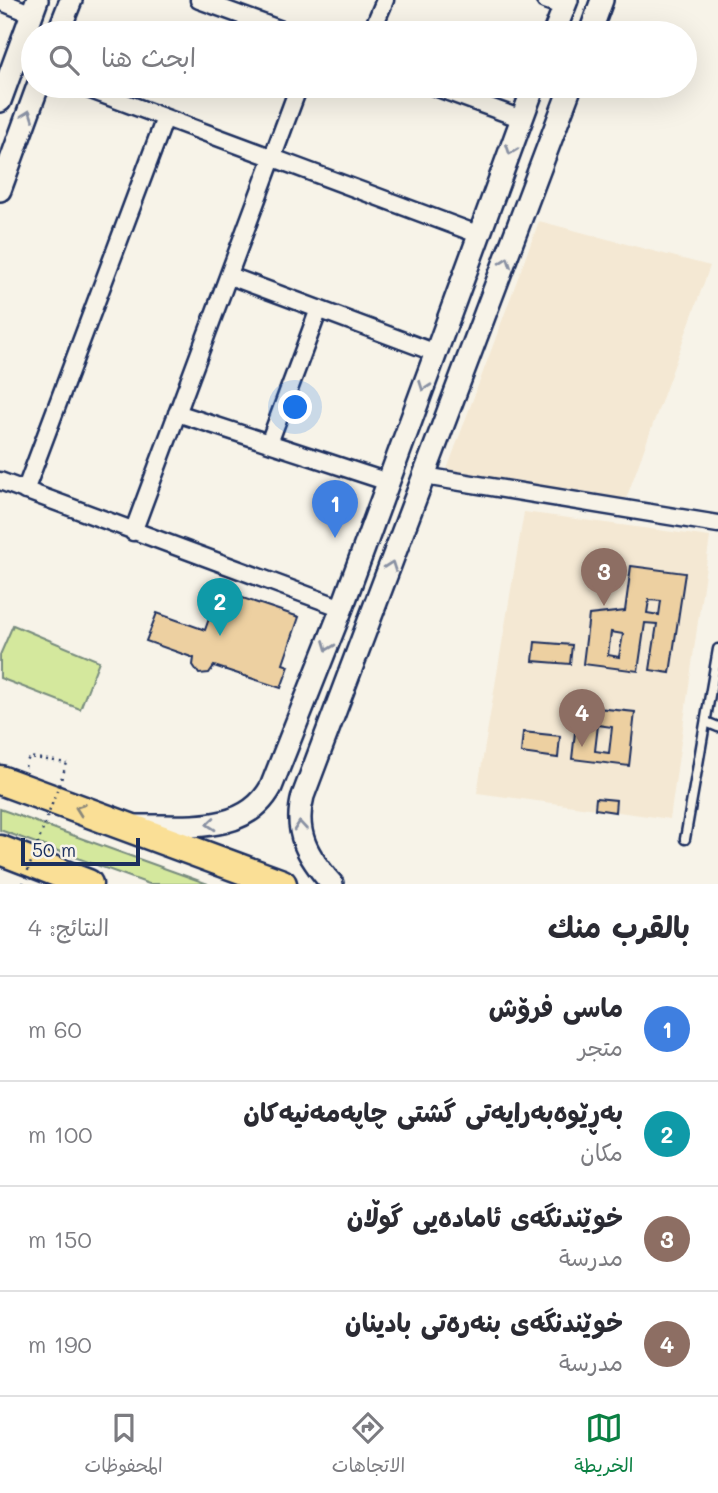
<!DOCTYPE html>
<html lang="ar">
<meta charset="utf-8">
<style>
body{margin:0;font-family:Mali,"Playpen Sans Arabic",sans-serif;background:#f7f7f7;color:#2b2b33;direction:rtl}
.scale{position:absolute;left:21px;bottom:18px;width:119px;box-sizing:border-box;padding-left:7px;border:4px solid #1b2f5e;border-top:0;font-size:19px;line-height:24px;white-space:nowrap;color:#1b2f5e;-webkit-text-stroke:5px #f7f3e8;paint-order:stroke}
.you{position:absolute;left:296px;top:408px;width:24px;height:24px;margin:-18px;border:5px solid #fff;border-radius:50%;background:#1a73e8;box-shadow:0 0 0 10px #1a73e833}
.badge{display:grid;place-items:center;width:46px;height:46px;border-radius:50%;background:#0b8043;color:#fff;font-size:23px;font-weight:700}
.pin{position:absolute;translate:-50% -58px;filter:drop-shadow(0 2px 4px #0008)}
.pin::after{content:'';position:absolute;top:37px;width:24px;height:21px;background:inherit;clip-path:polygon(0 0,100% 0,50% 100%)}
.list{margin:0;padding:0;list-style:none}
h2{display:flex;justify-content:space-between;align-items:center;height:91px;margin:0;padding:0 28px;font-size:30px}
h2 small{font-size:23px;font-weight:400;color:#7c7c81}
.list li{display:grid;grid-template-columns:46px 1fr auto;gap:21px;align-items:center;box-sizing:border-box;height:105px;padding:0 28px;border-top:2px solid #e1e1e2}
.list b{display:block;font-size:26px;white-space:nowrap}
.list p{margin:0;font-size:23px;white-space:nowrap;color:#7c7c81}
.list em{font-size:23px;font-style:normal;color:#7c7c81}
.icon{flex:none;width:38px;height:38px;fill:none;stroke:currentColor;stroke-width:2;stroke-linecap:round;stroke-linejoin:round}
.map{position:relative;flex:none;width:718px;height:884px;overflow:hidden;direction:ltr}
.search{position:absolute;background:#fff;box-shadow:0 7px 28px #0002;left:21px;right:21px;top:21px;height:77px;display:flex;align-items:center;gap:18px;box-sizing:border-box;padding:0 24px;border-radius:38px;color:#7c7c81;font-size:26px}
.sheet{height:511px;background:#fff}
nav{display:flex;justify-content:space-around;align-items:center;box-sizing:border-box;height:98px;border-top:2px solid #e1e1e2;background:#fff;font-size:19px;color:#7c7c81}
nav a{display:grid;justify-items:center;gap:4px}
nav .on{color:#0b8043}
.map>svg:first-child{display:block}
.built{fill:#f4e8d3}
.green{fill:#d4e89d;stroke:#788c7e;stroke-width:2}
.building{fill:#edd0a1;stroke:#1b2f5e;stroke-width:2;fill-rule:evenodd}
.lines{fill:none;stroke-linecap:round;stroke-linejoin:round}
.lane-casing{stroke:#1b2f5e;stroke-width:13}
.street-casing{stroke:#1b2f5e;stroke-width:21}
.secondary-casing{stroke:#1b2f5e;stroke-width:26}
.highway-casing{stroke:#1b2f5e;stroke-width:33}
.path{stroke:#1b2f5e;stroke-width:2.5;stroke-dasharray:2 5;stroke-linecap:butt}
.lane{stroke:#f7f3e8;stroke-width:8}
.street{stroke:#f7f3e8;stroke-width:16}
.secondary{stroke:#f7f3e8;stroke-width:21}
.highway{stroke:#fadf96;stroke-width:28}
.path-bridge{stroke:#1b2f5e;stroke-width:2.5;stroke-dasharray:2 5;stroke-linecap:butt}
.oneway{stroke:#8991a3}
.oneway2{stroke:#8a877a}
</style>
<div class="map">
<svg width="718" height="884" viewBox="0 0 718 884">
<rect width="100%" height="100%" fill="#f7f3e8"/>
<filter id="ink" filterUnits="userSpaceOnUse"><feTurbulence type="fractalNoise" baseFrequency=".0143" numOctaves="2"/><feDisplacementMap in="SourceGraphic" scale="14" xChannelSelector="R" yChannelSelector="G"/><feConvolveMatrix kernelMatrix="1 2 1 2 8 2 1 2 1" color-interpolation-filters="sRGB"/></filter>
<g filter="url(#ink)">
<path class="built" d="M 539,221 L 710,266 L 625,502 L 446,472 Z
M 524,512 L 710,537 L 670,819 L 477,793 Z"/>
<path class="green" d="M 13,625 L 99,661 L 80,709 L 0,678 L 0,655 Z
M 0,809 L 208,884 L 149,884 L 0,830 Z"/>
<path class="building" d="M 631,566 L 685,573 L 670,673 L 650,670 L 657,624 L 645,623 L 638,671 L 583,664 L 589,615 L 625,611 ZM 649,600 L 661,601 L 659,615 L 647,613 ZM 611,632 L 623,634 L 619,657 L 608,655 Z
M 219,590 L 299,617 L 283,664 L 289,666 L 281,688 L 214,666 L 209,673 L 199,674 L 193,665 L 194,658 L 146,641 L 157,613 L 205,630 Z
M 535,642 L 572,645 L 570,664 L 533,661 Z
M 578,706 L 635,712 L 629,766 L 572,759 ZM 598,725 L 612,727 L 609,753 L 595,751 Z
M 523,732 L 560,736 L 558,758 L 521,753 Z
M 596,798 L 616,800 L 615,812 L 595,809 Z"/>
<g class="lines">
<defs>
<path id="lane" d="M 706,722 L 718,727
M 685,839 L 718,649"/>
<path id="street" d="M 199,0 L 290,33
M 545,0 L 564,7
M 0,1 L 32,14
M 371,33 L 385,0
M 80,86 L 480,235
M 432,86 L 522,119
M 230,276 L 436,353
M 177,413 L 388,482
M 269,443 L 319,309
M 424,476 L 718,524
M 0,481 L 342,608
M 25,491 L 165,118
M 133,532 L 299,86"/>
<path id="secondary" d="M 58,33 L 71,0
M 554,33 L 567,0
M 590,33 L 602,0
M 0,101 L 37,0
M 0,190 L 38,86
M 138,826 C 185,825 245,835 271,787 L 342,608 L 534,86
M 332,884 C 308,857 293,833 303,796 L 571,86"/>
<path id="highway" d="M 0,780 L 282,884
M 0,850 L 88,884"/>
</defs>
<use href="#lane" class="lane-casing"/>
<use href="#street" class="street-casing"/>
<use href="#secondary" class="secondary-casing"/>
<use href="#highway" class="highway-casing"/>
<path class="path" d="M 25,767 L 29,757 L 67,763"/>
<use href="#lane" class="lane"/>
<use href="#street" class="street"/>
<use href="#secondary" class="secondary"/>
<use href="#highway" class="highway"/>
<path class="path-bridge" d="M 23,884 L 67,763"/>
</g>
<defs><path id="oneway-chevron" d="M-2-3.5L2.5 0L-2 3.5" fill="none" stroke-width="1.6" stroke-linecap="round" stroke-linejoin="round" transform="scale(1.75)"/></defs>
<g class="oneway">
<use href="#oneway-chevron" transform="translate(28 115) rotate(-70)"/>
<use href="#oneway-chevron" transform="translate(511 150) rotate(110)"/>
<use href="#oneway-chevron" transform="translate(506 262) rotate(-70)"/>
<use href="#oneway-chevron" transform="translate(424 386) rotate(110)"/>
<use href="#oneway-chevron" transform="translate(391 566) rotate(-70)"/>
<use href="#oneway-chevron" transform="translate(328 646) rotate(111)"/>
<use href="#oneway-chevron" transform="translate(211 824) rotate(175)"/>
<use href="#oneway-chevron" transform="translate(300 826) rotate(-95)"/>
</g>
<use class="oneway2" href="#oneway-chevron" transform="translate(80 809) rotate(-160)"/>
</g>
</svg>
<div class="scale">50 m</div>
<div class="you"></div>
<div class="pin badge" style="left:335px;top:538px;background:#3f7fe0">1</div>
<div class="pin badge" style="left:220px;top:636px;background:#0f9aa8">2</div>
<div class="pin badge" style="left:604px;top:606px;background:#8d6e63">3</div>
<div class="pin badge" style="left:582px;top:747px;background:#8d6e63">4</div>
<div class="search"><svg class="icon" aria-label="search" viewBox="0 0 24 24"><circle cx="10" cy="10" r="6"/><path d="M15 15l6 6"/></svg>ابحث هنا</div>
</div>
<section class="sheet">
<h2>بالقرب منك<small>النتائج: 4</small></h2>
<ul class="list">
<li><span class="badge" style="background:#3f7fe0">1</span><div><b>ماسی فرۆش</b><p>متجر</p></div><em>60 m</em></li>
<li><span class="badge" style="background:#0f9aa8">2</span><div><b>بەڕێوەبەرایەتی گشتی چاپەمەنیەکان</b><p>مكان</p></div><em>100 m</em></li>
<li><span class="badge" style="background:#8d6e63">3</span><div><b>خوێندنگەی ئامادەیی گوڵان</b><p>مدرسة</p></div><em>150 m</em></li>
<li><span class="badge" style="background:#8d6e63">4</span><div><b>خوێندنگەی بنەرەتی بادینان</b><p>مدرسة</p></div><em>190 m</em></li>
</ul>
</section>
<nav>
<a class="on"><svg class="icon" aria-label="map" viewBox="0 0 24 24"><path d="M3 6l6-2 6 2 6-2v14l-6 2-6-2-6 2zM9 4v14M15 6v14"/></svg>الخريطة</a>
<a><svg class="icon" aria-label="directions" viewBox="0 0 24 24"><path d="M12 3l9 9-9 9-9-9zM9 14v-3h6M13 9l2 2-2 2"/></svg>الاتجاهات</a>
<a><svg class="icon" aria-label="saved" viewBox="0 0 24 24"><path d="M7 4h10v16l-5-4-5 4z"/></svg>المحفوظات</a>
</nav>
